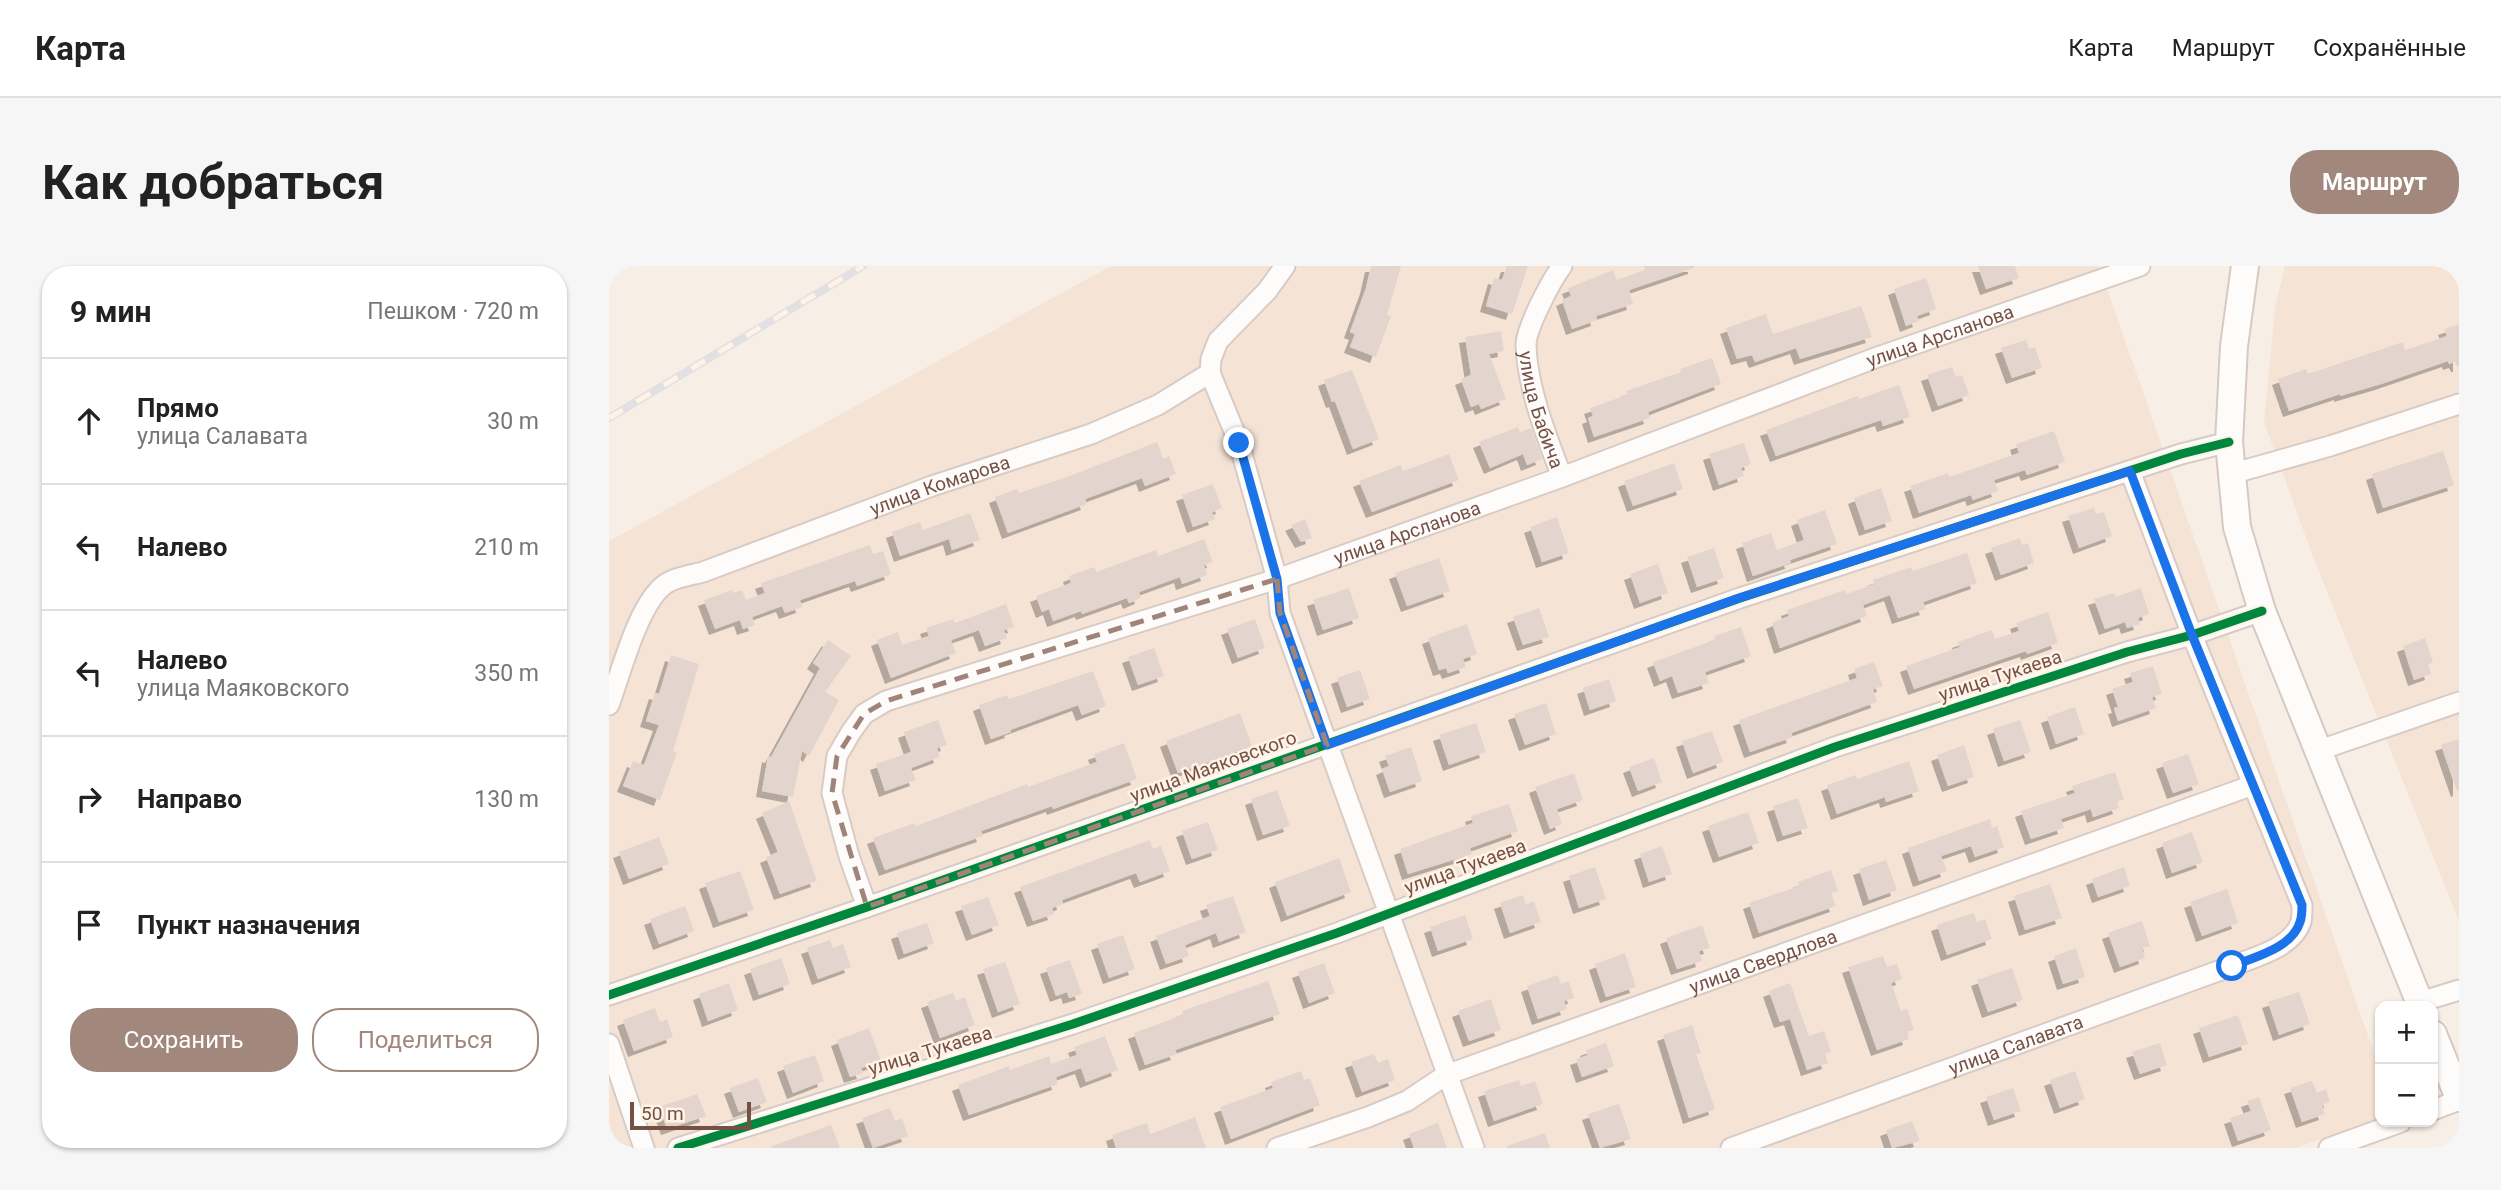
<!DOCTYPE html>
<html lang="ru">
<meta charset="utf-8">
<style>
body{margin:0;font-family:Roboto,sans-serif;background:#f6f6f6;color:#222}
.controls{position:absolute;right:21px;bottom:21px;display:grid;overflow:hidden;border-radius:14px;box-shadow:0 2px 5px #0004}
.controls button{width:63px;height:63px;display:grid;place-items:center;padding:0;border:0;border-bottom:2px solid #e0e0e0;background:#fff;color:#222;font:35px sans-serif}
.scale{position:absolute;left:21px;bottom:18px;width:121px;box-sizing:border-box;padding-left:7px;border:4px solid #755045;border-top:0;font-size:19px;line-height:24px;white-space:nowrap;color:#755045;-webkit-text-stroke:5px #fff2e6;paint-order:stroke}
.stop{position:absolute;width:21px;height:21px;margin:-16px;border:5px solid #1a73e8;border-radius:50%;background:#fff}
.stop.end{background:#1a73e8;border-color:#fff;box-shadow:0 2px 7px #0008}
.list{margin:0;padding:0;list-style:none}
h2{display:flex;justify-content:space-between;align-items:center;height:91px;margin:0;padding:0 28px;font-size:30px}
h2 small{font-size:23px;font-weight:400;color:#767676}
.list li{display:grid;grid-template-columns:46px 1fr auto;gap:21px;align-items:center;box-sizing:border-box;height:126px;padding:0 28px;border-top:2px solid #e0e0e0}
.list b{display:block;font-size:26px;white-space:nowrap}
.list p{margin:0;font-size:23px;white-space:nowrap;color:#767676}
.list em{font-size:23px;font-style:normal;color:#767676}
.actions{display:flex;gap:14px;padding:21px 28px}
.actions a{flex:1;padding:16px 0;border:2px solid #a2877d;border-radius:28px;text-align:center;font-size:24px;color:#a2877d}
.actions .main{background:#a2877d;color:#fff}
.icon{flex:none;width:38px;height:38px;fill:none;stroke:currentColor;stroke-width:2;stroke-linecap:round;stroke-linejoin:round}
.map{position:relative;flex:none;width:1850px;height:882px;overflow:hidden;border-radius:28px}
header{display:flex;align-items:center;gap:42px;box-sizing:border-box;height:98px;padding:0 35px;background:#fff;border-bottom:2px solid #e0e0e0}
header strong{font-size:33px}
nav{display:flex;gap:38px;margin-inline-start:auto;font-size:24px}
.intro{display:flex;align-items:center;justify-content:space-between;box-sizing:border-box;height:168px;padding:0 42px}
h1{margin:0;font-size:49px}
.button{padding:18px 32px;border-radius:28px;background:#a2877d;color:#fff;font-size:24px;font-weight:700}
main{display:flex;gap:42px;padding:0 42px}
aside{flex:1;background:#fff;border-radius:28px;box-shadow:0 2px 5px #0004}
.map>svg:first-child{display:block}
.residential{fill:#f5e4d6}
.building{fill:#e3d5cd;filter:url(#shadow)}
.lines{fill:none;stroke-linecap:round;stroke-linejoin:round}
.street-casing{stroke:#d8cbc4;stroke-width:23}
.secondary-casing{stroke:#d7c9c2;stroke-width:30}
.street{stroke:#fefcfb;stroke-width:19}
.secondary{stroke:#fefcfb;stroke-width:26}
.rail-casing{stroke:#e3e0e3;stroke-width:8}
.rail{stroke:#fff2e6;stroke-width:5;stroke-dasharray:16;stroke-linecap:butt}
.cycleway-casing{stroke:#fff2e6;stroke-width:13}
.cycleway{stroke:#00873e;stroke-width:9}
.route{stroke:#1a73e8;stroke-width:9}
.marked{fill:none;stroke:#a0847a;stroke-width:5;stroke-dasharray:14 9;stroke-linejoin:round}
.labels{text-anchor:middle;stroke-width:5;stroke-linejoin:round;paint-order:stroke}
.street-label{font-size:19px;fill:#755045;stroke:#fff2e6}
</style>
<header>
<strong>Карта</strong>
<nav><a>Карта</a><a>Маршрут</a><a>Сохранённые</a></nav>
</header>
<div class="intro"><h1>Как добраться</h1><a class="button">Маршрут</a></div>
<main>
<aside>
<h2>9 мин<small>Пешком · 720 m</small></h2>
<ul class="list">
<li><svg class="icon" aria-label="ahead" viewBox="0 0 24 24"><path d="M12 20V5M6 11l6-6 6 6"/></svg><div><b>Прямо</b><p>улица Салавата</p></div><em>30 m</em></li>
<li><svg class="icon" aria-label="left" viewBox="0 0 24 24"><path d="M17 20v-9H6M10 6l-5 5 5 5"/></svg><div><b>Налево</b></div><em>210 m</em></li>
<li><svg class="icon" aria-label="left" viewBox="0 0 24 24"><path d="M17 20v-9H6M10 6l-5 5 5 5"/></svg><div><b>Налево</b><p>улица Маяковского</p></div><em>350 m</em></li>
<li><svg class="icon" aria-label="right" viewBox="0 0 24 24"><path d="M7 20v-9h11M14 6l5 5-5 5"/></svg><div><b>Направо</b></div><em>130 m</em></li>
<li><svg class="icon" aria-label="arrive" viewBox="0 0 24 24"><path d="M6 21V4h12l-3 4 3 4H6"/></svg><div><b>Пункт назначения</b></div></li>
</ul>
<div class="actions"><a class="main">Сохранить</a><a>Поделиться</a></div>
</aside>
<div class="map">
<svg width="1850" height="882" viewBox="0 0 1850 882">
<defs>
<filter id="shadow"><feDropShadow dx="-6" dy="6" stdDeviation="0" flood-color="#0004"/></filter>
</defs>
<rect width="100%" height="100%" fill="#f7eee5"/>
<path class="residential" d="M 502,0 L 1490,0 L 1771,804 L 1771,852 L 1687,882 L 0,882 L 0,275 Z
M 1676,0 L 1850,0 L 1850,655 L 1703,288 L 1655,156 L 1666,42 Z"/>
<path class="building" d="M 762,0 L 792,0 L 778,49 L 782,50 L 767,91 L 741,81 L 746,68 L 741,66 L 757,22 Z
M 898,0 L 919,0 L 903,48 L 877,40 L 885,12 L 893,14 Z
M 1035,0 L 1085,0 L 1085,2 L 1020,24 L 1024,38 L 987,50 L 988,54 L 963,63 L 953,34 L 962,30 L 959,22 L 1004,4 L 1008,14 L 1036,4 Z
M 1369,0 L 1406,0 L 1410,12 L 1377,23 Z
M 1317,12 L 1327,43 L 1308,50 L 1310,55 L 1297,60 L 1285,23 Z
M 1252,40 L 1263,71 L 1191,93 L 1187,82 L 1146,96 L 1143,89 L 1128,93 L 1117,62 L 1157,48 L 1164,68 Z
M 1850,58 L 1850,100 L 1848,100 L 1846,96 L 1840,98 L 1839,95 L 1772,118 L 1731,130 L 1731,128 L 1680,145 L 1669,113 L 1697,103 L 1699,108 L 1794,76 L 1796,84 L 1838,70 L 1835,63 Z
M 892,65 L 895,85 L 880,88 L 897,133 L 872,143 L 870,138 L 862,141 L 852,113 L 862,109 L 856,71 Z
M 1417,74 L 1420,83 L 1426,81 L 1433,102 L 1403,112 L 1392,82 Z
M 1103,92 L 1112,118 L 1039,146 L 1041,152 L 985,171 L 979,152 L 984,150 L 981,142 L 1018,129 L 1017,125 L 1072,106 L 1071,103 Z
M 1343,101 L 1347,111 L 1353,109 L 1360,129 L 1329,140 L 1318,109 Z
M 743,104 L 770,173 L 744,183 L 726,135 L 723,136 L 715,114 Z
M 1290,119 L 1301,151 L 1274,160 L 1272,154 L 1167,190 L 1157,164 L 1249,130 L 1250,133 Z
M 909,161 L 911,166 L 922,162 L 933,193 L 918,199 L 914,188 L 881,202 L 870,176 Z
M 1445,165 L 1456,196 L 1418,209 L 1416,204 L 1385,214 L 1389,225 L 1364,234 L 1362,229 L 1310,247 L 1301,220 L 1339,207 L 1340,211 L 1410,187 L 1407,178 Z
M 548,176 L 554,193 L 560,190 L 567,208 L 536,220 L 533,212 L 476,233 L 478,238 L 399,267 L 386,231 L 408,223 L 410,227 L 458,211 Z
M 1135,177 L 1142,198 L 1132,202 L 1135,210 L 1110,219 L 1100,188 Z
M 1834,185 L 1845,219 L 1774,242 L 1763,208 Z
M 840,188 L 850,214 L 763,246 L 750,215 L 792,199 L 794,205 Z
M 1065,197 L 1074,223 L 1024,240 L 1015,215 Z
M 604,218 L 613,242 L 603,246 L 606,253 L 584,261 L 573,229 Z
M 1272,222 L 1283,255 L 1256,264 L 1245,232 Z
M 1485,242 L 1487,248 L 1495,246 L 1503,270 L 1470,282 L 1459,250 Z
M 1216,244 L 1228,278 L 1181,294 L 1182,297 L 1144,310 L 1133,277 L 1162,267 L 1168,284 L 1195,274 L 1188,254 Z
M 361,247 L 371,274 L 343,284 L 340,273 L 291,290 L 283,266 L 311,256 L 314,264 Z
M 948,251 L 960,287 L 933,296 L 921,261 Z
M 696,253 L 703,272 L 692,276 L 682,259 Z
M 1411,272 L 1413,279 L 1419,277 L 1425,297 L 1392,309 L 1382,282 Z
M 595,273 L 604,296 L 595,299 L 598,309 L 573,318 L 571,311 L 530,326 L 532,332 L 520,337 L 518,332 L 473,348 L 472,345 L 444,355 L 440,343 L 433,346 L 427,330 L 462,317 L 460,310 L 485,301 L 487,306 L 547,284 L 549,290 Z
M 261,279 L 264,288 L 274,285 L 282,308 L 248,320 L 246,315 L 191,334 L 193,341 L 176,347 L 173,340 L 143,351 L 146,359 L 134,363 L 131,354 L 106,363 L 95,334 L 123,324 L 124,327 L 133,324 L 137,334 L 156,327 L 152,317 Z
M 1105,282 L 1115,312 L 1088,321 L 1078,291 Z
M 1358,287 L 1368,317 L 1314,336 L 1317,343 L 1289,352 L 1281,329 L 1254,339 L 1258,350 L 1171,382 L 1163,357 L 1180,350 L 1178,344 L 1236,324 L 1237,328 L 1266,318 L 1264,314 L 1302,301 L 1304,305 Z
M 830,292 L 841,325 L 798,340 L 786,307 Z
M 1049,298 L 1059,327 L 1031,337 L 1021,308 Z
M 740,322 L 750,352 L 714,364 L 704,334 Z
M 1532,322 L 1540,348 L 1529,352 L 1531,358 L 1518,362 L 1516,356 L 1496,363 L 1485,333 L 1505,327 L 1507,331 Z
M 397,338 L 405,361 L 395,364 L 398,372 L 376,380 L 370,364 L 342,374 L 347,387 L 282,412 L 268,374 L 289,366 L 293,379 L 320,370 L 317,362 L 344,353 L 346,357 Z
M 930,342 L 940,371 L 914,379 L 904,351 Z
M 1439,346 L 1449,377 L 1418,388 L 1417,385 L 1396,392 L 1305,423 L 1297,400 L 1351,381 L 1349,376 L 1383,364 L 1386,373 L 1410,365 L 1407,357 Z
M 646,353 L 656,382 L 629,392 L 618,363 Z
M 858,358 L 868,388 L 854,393 L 857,401 L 839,407 L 837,402 L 830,404 L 819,372 Z
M 1132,361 L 1142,390 L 1096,406 L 1100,417 L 1069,427 L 1063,410 L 1051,415 L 1044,396 L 1106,374 L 1105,370 Z
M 1816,372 L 1824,396 L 1819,398 L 1822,408 L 1805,414 L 1794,380 Z
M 219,374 L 242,390 L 216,426 L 230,434 L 200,490 L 193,485 L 184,531 L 153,525 L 159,490 L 162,491 L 211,402 L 204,397 Z
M 545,382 L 555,410 L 529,419 L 519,391 Z
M 62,389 L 90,398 L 64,485 L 68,486 L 51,534 L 14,520 L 24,495 L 35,499 L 50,459 L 37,455 L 46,427 L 50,428 Z
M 1265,396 L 1274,420 L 1264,423 L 1268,436 L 1182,467 L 1184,471 L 1141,486 L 1130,454 L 1248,412 L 1245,403 Z
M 1544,400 L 1553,428 L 1543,431 L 1547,442 L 1509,455 L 1505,442 L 1509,441 L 1503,423 L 1524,416 L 1521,407 Z
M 751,404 L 761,433 L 738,441 L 728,412 Z
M 484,405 L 497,440 L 473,449 L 469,439 L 401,464 L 402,466 L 382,473 L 370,439 L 398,429 L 400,433 Z
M 1000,413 L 1007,435 L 981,444 L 974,422 Z
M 937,437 L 947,468 L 916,479 L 905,448 Z
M 1466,441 L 1475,468 L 1447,478 L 1438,451 Z
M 631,447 L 643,480 L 569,507 L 557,475 Z
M 329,454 L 338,479 L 328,482 L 331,491 L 302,502 L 307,514 L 276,525 L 267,498 L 302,486 L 295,466 Z
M 1411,454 L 1422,486 L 1395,495 L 1384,463 Z
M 867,457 L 877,486 L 840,499 L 830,469 Z
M 1103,465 L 1114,496 L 1084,507 L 1073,475 Z
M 1850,473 L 1850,524 L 1848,525 L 1832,479 Z
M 515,477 L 528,513 L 444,543 L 443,540 L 372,565 L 374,570 L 276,604 L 264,572 L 306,557 L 307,560 L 418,518 L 419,521 L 488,496 L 485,488 Z
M 1355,479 L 1365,511 L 1339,520 L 1328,489 Z
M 802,481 L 813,515 L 781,526 L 773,503 L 780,500 L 776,490 Z
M 1579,488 L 1590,518 L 1564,527 L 1553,497 Z
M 1045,492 L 1053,516 L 1029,525 L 1020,501 Z
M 1300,495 L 1310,525 L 1277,536 L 1276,531 L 1228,548 L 1218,519 L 1247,509 L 1248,513 Z
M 1506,506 L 1515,533 L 1508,536 L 1510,542 L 1484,551 L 1482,543 L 1452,553 L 1455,562 L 1422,573 L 1412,545 L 1466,527 L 1463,520 Z
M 965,507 L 974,534 L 948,543 L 953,558 L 941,563 L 926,521 Z
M 668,524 L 681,560 L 654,569 L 642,533 Z
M 1189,532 L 1199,562 L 1174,570 L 1164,540 Z
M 180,535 L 208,615 L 171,628 L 157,591 L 169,586 L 153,547 Z
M 900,538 L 909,565 L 861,582 L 863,588 L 799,608 L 791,583 L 864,557 L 862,550 Z
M 1139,546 L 1150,577 L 1110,591 L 1099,560 Z
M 1381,553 L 1383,562 L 1388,560 L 1395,581 L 1366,591 L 1362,580 L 1332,590 L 1338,605 L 1310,615 L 1299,582 Z
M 599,556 L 609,584 L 583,593 L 573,565 Z
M 1583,566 L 1594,596 L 1563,607 L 1553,577 Z
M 50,571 L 60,598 L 20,613 L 10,586 Z
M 541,574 L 544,583 L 552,580 L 561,605 L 531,616 L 527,607 L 453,634 L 454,638 L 443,642 L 445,648 L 424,655 L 411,621 Z
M 1053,580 L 1063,608 L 1040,616 L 1031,588 Z
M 730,592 L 742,626 L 678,650 L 666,616 Z
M 1277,594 L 1288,624 L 1260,634 L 1250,603 Z
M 986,601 L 997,633 L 970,642 L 960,610 Z
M 1515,601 L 1521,620 L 1489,631 L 1483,613 Z
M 1222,604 L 1229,625 L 1222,627 L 1227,640 L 1150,667 L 1140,637 L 1190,620 L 1189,616 Z
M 131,605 L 145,644 L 110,656 L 96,617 Z
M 1441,618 L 1453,652 L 1416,664 L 1405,630 Z
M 1618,623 L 1629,657 L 1593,670 L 1581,636 Z
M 914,629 L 917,638 L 925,635 L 932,656 L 901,667 L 891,637 Z
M 624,630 L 637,666 L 610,676 L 607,667 L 576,679 L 580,690 L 557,698 L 547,670 L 601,650 L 597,639 Z
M 379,631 L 390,659 L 363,669 L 352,640 Z
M 76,640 L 85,665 L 50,678 L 41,653 Z
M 1365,647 L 1368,656 L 1376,653 L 1383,673 L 1338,689 L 1328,659 Z
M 856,649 L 864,673 L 829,685 L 821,661 Z
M 1533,655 L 1541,680 L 1533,682 L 1536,692 L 1511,701 L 1499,667 Z
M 318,657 L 325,677 L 295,688 L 288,667 Z
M 1093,659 L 1101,682 L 1090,685 L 1093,695 L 1068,703 L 1057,672 Z
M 514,669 L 526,703 L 500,712 L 488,678 Z
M 221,674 L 224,682 L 234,678 L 242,701 L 209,713 L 198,682 Z
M 1467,682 L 1476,711 L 1454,718 L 1445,690 Z
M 1016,687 L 1027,721 L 997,731 L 986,698 Z
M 1274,690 L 1278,701 L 1288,698 L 1293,713 L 1282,717 L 1292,745 L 1298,743 L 1305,764 L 1297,766 L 1300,773 L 1268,784 L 1239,701 Z
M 172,692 L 181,718 L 150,729 L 141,703 Z
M 461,694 L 473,728 L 460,732 L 458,726 L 447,730 L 437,702 Z
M 396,696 L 411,738 L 389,746 L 374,703 Z
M 715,697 L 726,727 L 700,737 L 689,706 Z
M 1403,702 L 1414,734 L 1379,746 L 1368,714 Z
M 949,709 L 952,718 L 960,715 L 965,732 L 955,735 L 958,743 L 929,753 L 918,720 Z
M 659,715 L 671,748 L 566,784 L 568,788 L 536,799 L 525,767 L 574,749 L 573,745 Z
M 120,717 L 129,744 L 99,755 L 90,728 Z
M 1181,717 L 1200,770 L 1215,765 L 1222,786 L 1216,788 L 1219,797 L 1198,804 L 1181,753 L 1171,756 L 1160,725 Z
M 1690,726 L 1701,758 L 1670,769 L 1659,736 Z
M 344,727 L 347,735 L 356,731 L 366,759 L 331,772 L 318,736 Z
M 882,733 L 892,764 L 860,775 L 849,745 Z
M 46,742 L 51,756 L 58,753 L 64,771 L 25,785 L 14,754 Z
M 1629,749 L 1639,778 L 1600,791 L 1590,762 Z
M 1083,759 L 1092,787 L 1087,788 L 1106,843 L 1080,852 L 1054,769 Z
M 260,762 L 272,795 L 252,802 L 254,807 L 241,811 L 228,774 Z
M 496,770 L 509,804 L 477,816 L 472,802 L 447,811 L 449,818 L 360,849 L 349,819 L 400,800 L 401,804 L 440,790 L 442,798 L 468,789 L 465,781 Z
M 997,777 L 1005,800 L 973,811 L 967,793 L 979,789 L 977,784 Z
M 1551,777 L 1558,799 L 1531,808 L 1523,786 Z
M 765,788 L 769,797 L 779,793 L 786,814 L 753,826 L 742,796 Z
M 206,789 L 215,815 L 184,827 L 174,800 Z
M 692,805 L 695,814 L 701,812 L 711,839 L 622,873 L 611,841 L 664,822 L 662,816 Z
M 1466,805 L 1476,833 L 1451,842 L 1441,814 Z
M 149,812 L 158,836 L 130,846 L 121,822 Z
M 910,814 L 912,820 L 926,815 L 934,838 L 885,855 L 875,825 Z
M 1703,815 L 1708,827 L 1717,823 L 1721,836 L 1713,839 L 1716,848 L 1693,856 L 1681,822 Z
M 1404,822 L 1412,845 L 1385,854 L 1377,831 Z
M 88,828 L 97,850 L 58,863 L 50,841 Z
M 1650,831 L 1662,864 L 1629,875 L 1621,852 L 1642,845 L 1638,835 Z
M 1010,838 L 1022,873 L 991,882 L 979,848 Z
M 281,842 L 286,855 L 293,852 L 299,870 L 264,882 L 253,852 Z
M 586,851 L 597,882 L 507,882 L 503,869 L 538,857 L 541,868 Z
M 1303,855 L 1311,875 L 1283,882 L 1277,864 Z
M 829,857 L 838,882 L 805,882 L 800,868 Z
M 222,859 L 231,882 L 163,882 L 163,880 Z
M 936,867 L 941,882 L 898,882 L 898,880 Z"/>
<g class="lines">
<defs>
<g id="street">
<path id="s1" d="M 953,0 C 942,15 917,62 917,79 C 918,121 938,172 953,211"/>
<path d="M 601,107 L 630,177 L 668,313 L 671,347 L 865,882"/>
<path d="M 1622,208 L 1721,180 L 1850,138"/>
<path id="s2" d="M 0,439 C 12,407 30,334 58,317 C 68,311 83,309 94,306 L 323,220 L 482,168 L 549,139 L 601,107 L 602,93 L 609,75 L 658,25 L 676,0"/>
<path d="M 1708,485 L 1850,436"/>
<path id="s3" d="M 258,641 L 240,590 L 223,527 L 228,490 L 242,466 L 255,448 L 277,435 L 668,313 L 953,211 L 1266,92 L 1531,0"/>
<path d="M 0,729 L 258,641 L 1131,332 L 1572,188 L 1620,176"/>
<path d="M 1811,736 L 1850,724"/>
<path d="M 0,778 L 35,882"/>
<path d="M 1824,844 L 1850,834"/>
<path d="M 69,882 L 464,758 L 728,667 L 1226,481 L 1518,386 L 1583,369 L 1653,345"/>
<path id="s4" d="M 668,882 L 759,851 L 798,835 L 837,809 L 1644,519"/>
<path id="s5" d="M 1122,882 L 1623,700 C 1646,691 1683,682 1692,656 C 1693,651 1693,644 1693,639 L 1583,369 L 1521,205"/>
<path d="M 1720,882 L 1792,856"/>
</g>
<path id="secondary" d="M 1636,0 L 1625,80 L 1620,176 L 1628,261 L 1653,345 L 1812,740
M 1824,768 L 1850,832"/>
</defs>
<use href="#street" class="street-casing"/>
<use href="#secondary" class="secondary-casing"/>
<use href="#street" class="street"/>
<use href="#secondary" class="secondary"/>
<defs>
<path id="rail" d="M 0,152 L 254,0"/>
</defs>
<use href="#rail" class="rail-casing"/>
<use href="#rail" class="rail"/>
<defs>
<path id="cycleway" d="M 0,729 L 258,641 L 1131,332 L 1572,188 L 1620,176
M 69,882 L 464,758 L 728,667 L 1226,481 L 1518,386 L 1583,369 L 1653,345"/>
</defs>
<use href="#cycleway" class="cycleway-casing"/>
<use href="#cycleway" class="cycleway"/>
</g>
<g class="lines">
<path class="route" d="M 630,177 L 668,313 L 671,347 L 718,479 L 1130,332 L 1521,205 L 1583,369 L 1693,639 C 1693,644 1693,651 1691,656 C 1683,682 1646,691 1623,700"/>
</g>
<path class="marked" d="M 668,313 L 671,347 L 718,479 L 258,641 L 223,527 L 228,490 L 255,448 L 277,435 Z"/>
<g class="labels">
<g class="street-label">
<text dy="7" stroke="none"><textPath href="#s3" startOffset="1348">улица Арсланова</textPath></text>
<text dy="7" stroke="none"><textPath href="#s1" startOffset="154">улица Бабича</textPath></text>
<text dy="7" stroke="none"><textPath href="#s2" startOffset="427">улица Комарова</textPath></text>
<text dy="7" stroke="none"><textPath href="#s3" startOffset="780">улица Арсланова</textPath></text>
<text transform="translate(1391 409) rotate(-18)" y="7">улица Тукаева</text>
<text transform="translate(604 500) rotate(-20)" y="7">улица Маяковского</text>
<text transform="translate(856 600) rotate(-20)" y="7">улица Тукаева</text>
<text dy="7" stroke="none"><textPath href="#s4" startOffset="522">улица Свердлова</textPath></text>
<text dy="7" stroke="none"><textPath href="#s5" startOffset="303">улица Салавата</textPath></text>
<text transform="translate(321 784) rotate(-17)" y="7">улица Тукаева</text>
</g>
</g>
</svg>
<div class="controls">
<button>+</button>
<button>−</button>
</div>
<div class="scale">50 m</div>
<div class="stop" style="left:1623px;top:700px"></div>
<div class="stop end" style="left:630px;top:177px"></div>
</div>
</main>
